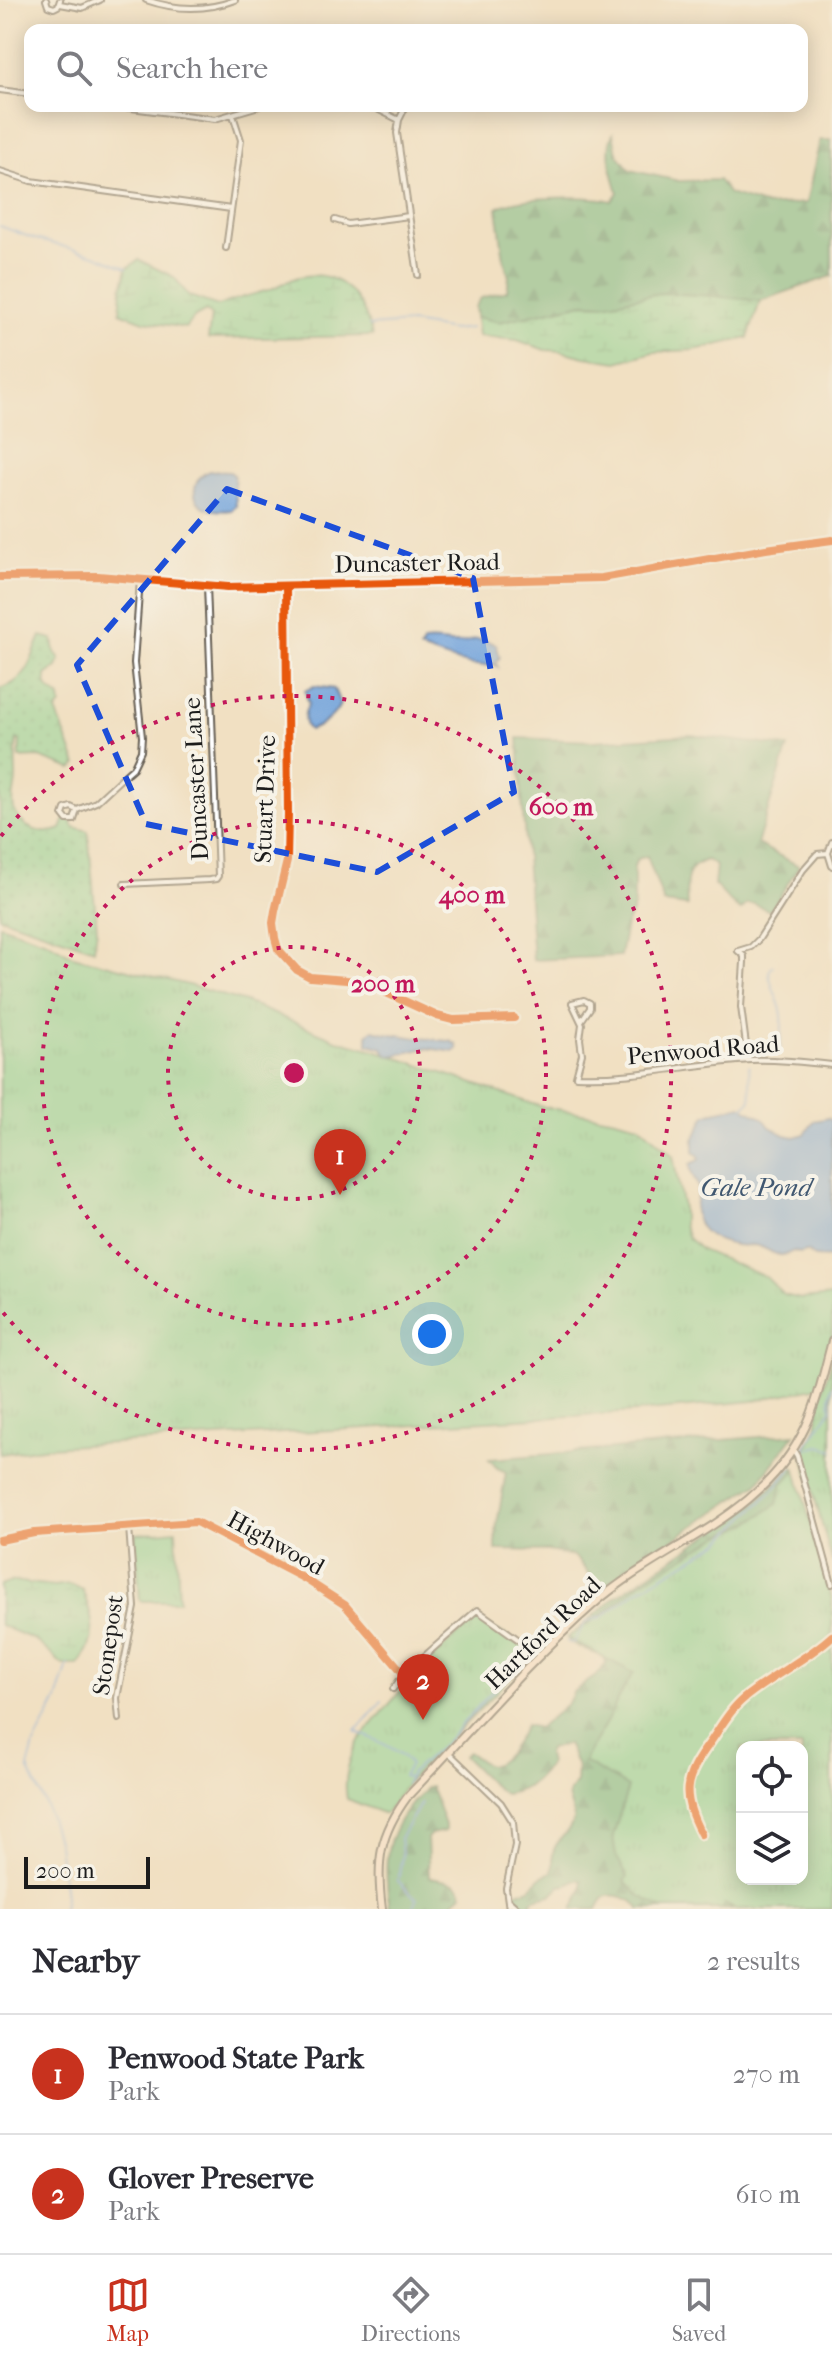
<!DOCTYPE html>
<style>
body{margin:0;font-family:"IM FELL French Canon",serif;background:#f7f7f7;color:#2b2b33}
.controls{position:absolute;right:24px;bottom:24px;display:grid;overflow:hidden;border-radius:16px;box-shadow:0 4px 20px #0003}
.controls button{width:72px;height:72px;display:grid;place-items:center;padding:0;border:0;border-bottom:2px solid #e1e1e2;background:#fff;color:#2b2b33;font:40px sans-serif}
.scale{position:absolute;left:24px;bottom:20px;width:126px;box-sizing:border-box;padding-left:8px;border:4px solid #1c1c1c;border-top:0;font-size:22px;line-height:28px;white-space:nowrap;color:#1c1c1c;-webkit-text-stroke:6px #f7f3e8;paint-order:stroke}
.you{position:absolute;left:432px;top:1334px;width:28px;height:28px;margin:-20px;border:6px solid #fff;border-radius:50%;background:#1a73e8;box-shadow:0 0 0 12px #1a73e833}
.badge{display:grid;place-items:center;width:52px;height:52px;border-radius:50%;background:#c8321e;color:#fff;font-size:26px;font-weight:700}
.pin{position:absolute;translate:-50% -66px;filter:drop-shadow(0 2px 4px #0008)}
.pin::after{content:'';position:absolute;top:42px;width:28px;height:24px;background:inherit;clip-path:polygon(0 0,100% 0,50% 100%)}
.list{margin:0;padding:0;list-style:none}
h2{display:flex;justify-content:space-between;align-items:center;height:104px;margin:0;padding:0 32px;font-size:34px}
h2 small{font-size:26px;font-weight:400;color:#7c7c81}
.list li{display:grid;grid-template-columns:52px 1fr auto;gap:24px;align-items:center;box-sizing:border-box;height:120px;padding:0 32px;border-top:2px solid #e1e1e2}
.list b{display:block;font-size:30px;white-space:nowrap}
.list p{margin:0;font-size:26px;white-space:nowrap;color:#7c7c81}
.list em{font-size:26px;font-style:normal;color:#7c7c81}
.icon{flex:none;width:44px;height:44px;fill:none;stroke:currentColor;stroke-width:2;stroke-linecap:round;stroke-linejoin:round}
.map{position:relative;flex:none;width:832px;height:1909px;overflow:hidden}
.search{position:absolute;background:#fff;box-shadow:0 4px 20px #0003;left:24px;right:24px;top:24px;height:88px;display:flex;align-items:center;gap:20px;box-sizing:border-box;padding:0 28px;border-radius:16px;color:#7c7c81;font-size:30px}
.sheet{height:344px;background:#fff}
nav{display:flex;justify-content:space-around;align-items:center;box-sizing:border-box;height:112px;border-top:2px solid #e1e1e2;background:#fff;font-size:22px;color:#7c7c81}
nav a{display:grid;justify-items:center;gap:4px}
nav .on{color:#c8321e}
.map>svg:first-child{display:block}
.grass{fill:url(#grass-dots);stroke:#507858;stroke-width:2}
.forest{fill:url(#forest-firs);stroke:#43684c;stroke-width:2;fill-rule:evenodd}
.wetland{fill:url(#wetland-marsh);stroke:#507858;stroke-width:2}
.park{fill:url(#park-tufts);stroke:#507858;stroke-width:2;fill-rule:evenodd}
.water{fill:#6fa1da;stroke:#465e7b;stroke-width:2}
.lines{fill:none;stroke-linecap:round;stroke-linejoin:round}
.stream{stroke:#6fa1da;stroke-width:2}
.street-casing{stroke:#676156;stroke-width:8}
.secondary-casing{stroke:#676156;stroke-width:10}
.street{stroke:#fff;stroke-width:4}
.secondary{stroke:#fce5d0;stroke-width:6}
.cycleway-casing{stroke:#f7f3e8;stroke-width:13}
.cycleway{stroke:#e8590c;stroke-width:8}
.marked{fill:none;stroke:#1d4ed8;stroke-width:6;stroke-dasharray:16 10;stroke-linejoin:round}
.ring{fill:none;stroke:#c2185b;stroke-width:4;stroke-dasharray:4 8}
.labels{text-anchor:middle;stroke-width:8;stroke-linejoin:round;paint-order:stroke}
.street-label{font-size:24px;fill:#1c1c1c;stroke:#f7f3e8}
.water-label{font-size:26px;font-style:italic;fill:#415871;stroke:#f7f3e8}
.centre{fill:#c2185b;stroke:#f7f3e8;stroke-width:4}
.ring-label{font-size:24px;text-anchor:middle;font-weight:bold;fill:#c2185b;stroke:#f7f3e8;stroke-width:8;stroke-linejoin:round;paint-order:stroke}
</style>
<div class="map">
<svg width="832" height="1909" viewBox="0 0 832 1909">
<defs>
<pattern id="grass-dots" width="8" height="8" patternUnits="userSpaceOnUse" patternTransform="scale(2)"><rect width="8" height="8" fill="#83d393"/><path d="M2 2h.1M6 6h.1" fill="none" stroke="#71b57e" stroke-width="1.8" stroke-linecap="round"/></pattern>
<pattern id="forest-firs" width="22" height="20" patternUnits="userSpaceOnUse" patternTransform="scale(2)"><rect width="22" height="20" fill="#6ab57d"/><path d="M5 1l3.5 6h-7zM16 11l3.5 6h-7z" fill="#569266"/></pattern>
<pattern id="wetland-marsh" width="20" height="14" patternUnits="userSpaceOnUse" patternTransform="scale(2)"><rect width="20" height="14" fill="#83d393"/><path d="M1 5h8M5 5V1M11 12h8M15 12V8" fill="none" stroke="#71b57e"/></pattern>
<pattern id="park-tufts" width="24" height="20" patternUnits="userSpaceOnUse" patternTransform="scale(2)"><rect width="24" height="20" fill="#83d393"/><path d="M3 7l-1-3M5 7V3M7 7l1-3M15 17l-1-3M17 17v-4M19 17l1-3" fill="none" stroke="#71b57e"/></pattern>
</defs>
<rect width="100%" height="100%" fill="#f7f3e8"/>
<filter id="ink" filterUnits="userSpaceOnUse"><feTurbulence type="fractalNoise" baseFrequency=".0125" numOctaves="2"/><feDisplacementMap in="SourceGraphic" scale="16" xChannelSelector="R" yChannelSelector="G"/><feConvolveMatrix kernelMatrix="1 2 1 2 8 2 1 2 1" color-interpolation-filters="sRGB"/></filter>
<filter id="wash" filterUnits="userSpaceOnUse"><feTurbulence type="fractalNoise" baseFrequency=".006" numOctaves="4" result="noise"/><feDisplacementMap in="SourceGraphic" scale="32" xChannelSelector="R" yChannelSelector="G"/><feGaussianBlur stdDeviation="1.8" result="paint"/><feColorMatrix in="noise" values="0 0 0 0 0 0 0 0 0 0 0 0 0 0 0 0 0 1.4 0 .05"/><feComposite in="paint" operator="in"/></filter>
<g filter="url(#wash)">
<rect width="100%" height="100%" fill="#f1e0c2"/>
<path class="grass" d="M 41,636 L 53,639 L 55,652 L 60,660 L 57,667 L 46,675 C 46,692 50,688 60,698 L 61,705 L 56,711 L 77,765 L 72,769 L 39,757 L 19,758 L 20,741 L 17,739 C 14,754 16,763 16,777 C 16,787 11,800 14,809 C 21,829 43,837 61,829 L 65,819 L 71,821 L 74,827 L 88,831 L 97,929 L 94,949 L 0,917 L 0,689 C 30,679 30,660 41,636 Z"/>
<path class="forest" d="M 613,134 L 617,153 L 630,170 L 679,181 L 718,180 L 729,194 L 767,206 L 806,203 L 820,140 L 831,140 L 832,276 L 760,301 L 714,296 L 661,293 L 604,304 L 584,303 L 499,322 L 476,317 L 475,307 L 481,298 L 507,291 L 509,277 L 504,260 L 497,208 C 517,196 589,195 612,201 L 618,192 C 613,175 604,151 613,134 Z
M 691,735 L 788,747 L 757,844 L 799,866 L 770,911 L 754,904 L 747,904 L 741,910 C 732,907 723,892 714,885 L 716,866 L 707,860 C 683,866 686,886 687,906 L 664,903 L 647,856 L 637,859 L 634,866 L 634,907 L 626,925 L 620,956 L 533,960 L 518,738 L 593,741 Z
M 795,1434 L 758,1483 L 596,1591 L 589,1574 L 574,1556 L 548,1551 L 496,1550 L 496,1530 L 506,1472 L 497,1468 L 489,1459 Z
M 794,1467 L 796,1469 L 694,1803 L 832,1643 L 832,1909 L 640,1909 C 635,1900 614,1891 604,1898 C 601,1901 599,1905 597,1909 L 573,1909 L 582,1890 L 582,1881 L 579,1879 L 567,1885 L 560,1886 L 551,1895 L 534,1899 L 531,1903 L 533,1909 L 525,1909 L 514,1893 L 530,1888 L 542,1876 L 552,1872 C 555,1864 552,1860 553,1853 C 555,1838 576,1830 573,1814 C 572,1808 569,1801 568,1795 L 576,1782 L 577,1766 L 567,1744 L 549,1749 L 547,1754 L 549,1765 C 534,1782 528,1791 504,1794 L 490,1783 L 463,1756 L 468,1752 C 474,1756 485,1766 491,1765 C 505,1764 521,1735 525,1725 L 539,1728 L 568,1703 L 574,1691 L 596,1676 L 607,1663 L 603,1657 L 570,1643 L 568,1639 L 615,1597 L 753,1505 L 788,1470 ZM 742,1747 L 802,1747 L 802,1879 L 742,1879 Z
M 431,1786 L 445,1825 L 445,1831 L 431,1834 L 427,1838 L 429,1877 C 440,1882 460,1878 462,1894 L 455,1900 L 452,1909 L 390,1909 C 384,1868 382,1841 410,1806 C 415,1799 422,1794 427,1787 Z"/>
<path class="wetland" d="M 139,260 L 174,277 L 189,296 L 218,306 C 234,299 247,296 265,291 C 277,288 287,280 299,277 C 341,267 364,300 372,336 L 208,339 L 211,316 L 206,311 L 195,317 L 185,328 L 144,321 L 120,312 L 122,289 L 127,268 Z
M 661,293 L 714,296 L 760,301 L 748,338 L 694,350 L 653,352 L 617,362 L 585,357 L 561,351 L 545,350 L 517,340 L 478,336 L 476,317 L 499,322 L 584,303 L 604,304 Z
M 12,1581 L 54,1586 L 69,1584 L 82,1589 C 93,1619 100,1638 78,1665 L 63,1665 L 35,1640 L 0,1625 L 0,1585 Z"/>
<path class="park" d="M 0,925 L 47,941 L 73,956 L 188,985 L 245,1002 L 337,1040 L 378,1051 L 539,1106 L 611,1118 L 639,1125 L 673,1156 L 683,1208 L 683,1226 L 688,1238 L 701,1250 L 766,1277 L 784,1295 L 801,1299 L 832,1296 L 832,1341 L 819,1387 L 753,1401 L 637,1412 L 49,1447 L 0,1454 Z
M 832,1358 L 832,1562 L 803,1454 L 816,1429 L 819,1403 Z
M 796,1469 L 832,1600 L 832,1909 L 735,1909 L 725,1904 L 721,1909 L 663,1909 L 637,1894 L 624,1881 L 628,1876 L 616,1856 L 613,1836 L 628,1787 L 584,1762 C 591,1745 601,1733 609,1717 C 617,1701 624,1687 634,1673 L 567,1638 L 607,1611 L 640,1583 L 721,1535 L 749,1523 L 777,1504 L 782,1484 ZM 742,1747 L 802,1747 L 802,1879 L 742,1879 Z
M 176,1530 L 179,1601 L 140,1601 L 135,1534 Z
M 475,1620 L 504,1634 L 524,1648 L 522,1653 L 527,1661 L 411,1779 L 385,1814 L 347,1799 C 343,1779 349,1757 360,1739 L 418,1670 Z"/>
<path class="water" d="M 209,471 L 230,472 L 234,475 L 236,506 L 232,510 C 223,511 207,511 200,504 C 189,492 197,476 209,471 Z
M 478,639 L 496,644 L 500,657 L 496,663 L 498,667 L 493,664 C 473,670 438,655 420,649 L 424,642 C 435,640 446,644 458,643 C 465,643 472,640 478,639 Z
M 314,686 L 334,689 L 340,704 C 335,716 321,727 309,730 C 302,724 304,711 309,704 L 305,691 Z
M 373,1030 C 398,1037 423,1038 450,1041 L 456,1044 L 458,1049 L 454,1052 L 426,1048 L 392,1056 L 387,1055 L 383,1048 L 368,1044 L 368,1033 Z
M 741,1106 L 764,1119 L 770,1127 L 785,1135 L 795,1137 L 805,1134 L 814,1121 L 828,1118 L 832,1121 L 832,1258 L 814,1257 L 807,1251 L 799,1253 L 793,1251 C 775,1262 772,1248 754,1245 C 748,1245 741,1246 735,1245 C 717,1242 697,1233 695,1212 C 694,1203 699,1196 698,1187 C 696,1179 690,1174 690,1164 L 700,1160 L 699,1156 L 694,1152 L 694,1140 L 705,1116 L 710,1113 Z"/>
<g class="lines">
<path class="stream" d="M 0,226 L 35,239 L 95,255 L 127,268
M 369,326 L 411,323 L 453,330 L 471,328
M 773,966 L 769,971 C 769,985 780,1000 782,1015 C 783,1027 780,1042 780,1054
M 743,1108 L 751,1100 L 749,1066
M 806,1449 L 821,1446 L 832,1450
M 803,1450 L 831,1409 L 830,1395 L 832,1386
M 567,1642 L 573,1643 L 586,1622 L 602,1617 L 635,1592 L 720,1542 L 775,1488 L 793,1466
M 382,1701 L 356,1731 C 373,1740 400,1748 410,1765 L 403,1776 L 408,1778
M 406,1784 L 411,1773 L 446,1742 L 496,1687 L 514,1671 L 525,1653
M 63,1909 L 65,1896 L 58,1844 L 47,1808 L 28,1768 L 34,1745 L 57,1700 L 68,1665
M 413,1909 L 417,1899 L 398,1881 L 402,1855 L 400,1838 L 421,1803"/>
</g>
</g>
<g filter="url(#ink)">
<g class="lines">
<defs>
<path id="street" d="M 46,0 L 48,6 L 54,8 L 58,6 L 60,0
M 146,0 C 175,10 206,11 235,0
M 60,4 L 82,8 L 100,0
M 0,90 L 30,94
M 116,106 L 215,119 L 259,106
M 371,106 L 399,120
M 406,106 L 399,120 L 397,133 L 418,275
M 0,171 L 31,181 L 231,209
M 335,220 L 348,224 L 409,216
M 226,248 L 241,140 L 233,115
M 286,586 L 288,814 L 287,861 L 275,911 L 273,923 L 275,938 L 278,949 L 297,970 L 310,977 L 358,981 L 369,985 L 437,1016 L 453,1020 L 514,1018
M 77,810 L 74,820 L 67,820 L 63,815 L 65,809 L 71,807 L 77,810 L 96,802 L 125,775 L 133,768 L 141,751 L 142,737 L 134,663 L 140,579
M 832,842 L 828,853 L 832,866
M 124,884 L 209,880 L 216,879 L 218,876 L 207,585
M 581,1021 L 590,1008 L 590,1003 L 584,1000 L 572,1003 L 582,1024 L 580,1039 L 582,1054 L 576,1076 C 635,1079 693,1063 751,1060 C 778,1059 805,1062 832,1065
M 748,1060 L 741,1007 L 744,962 L 744,956 L 738,951 L 751,947 L 759,939 L 803,870 L 817,854 L 828,853
M 793,1449 L 797,1456 L 832,1584
M 0,1540 L 34,1533 L 196,1522 L 305,1579 L 345,1605 L 404,1674
M 393,1689 L 404,1674 L 477,1610 L 540,1655
M 119,1719 L 117,1698 L 135,1607 L 129,1527
M 449,1753 L 501,1803 L 513,1822 L 515,1845 L 506,1888 L 509,1909
M 701,1834 C 681,1795 683,1779 709,1744 C 719,1730 728,1712 742,1700 C 770,1676 805,1661 832,1636
M 509,1901 L 518,1909"/>
<path id="secondary" d="M 0,577 L 98,576 L 228,587 L 602,578 L 766,549 L 832,540
M 382,1909 C 376,1862 379,1835 408,1796 C 469,1732 527,1663 594,1604 C 665,1542 761,1520 805,1428 C 818,1401 824,1370 832,1341"/>
</defs>
<use href="#street" class="street-casing"/>
<use href="#secondary" class="secondary-casing"/>
<use href="#street" class="street"/>
<use href="#secondary" class="secondary"/>
<defs>
<path id="cycleway" d="M 0,577 L 98,576 L 228,587 L 602,578 L 766,549 L 832,540
M 286,586 L 288,814 L 287,861 L 275,911 L 273,923 L 275,938 L 278,949 L 297,970 L 310,977 L 358,981 L 369,985 L 437,1016 L 453,1020 L 514,1018
M 0,1540 L 34,1533 L 196,1522 L 305,1579 L 345,1605 L 404,1674
M 701,1834 C 681,1795 683,1779 709,1744 C 719,1730 728,1712 742,1700 C 770,1676 805,1661 832,1636"/>
</defs>
<use href="#cycleway" class="cycleway-casing"/>
<use href="#cycleway" class="cycleway"/>
</g>
</g>
<path d="M0 0H832V1909H0ZM 227,489 L 473,578 L 514,792 L 377,872 L 146,824 L 77,665 Z" fill="#f1e0c2" fill-opacity=".55" fill-rule="evenodd"/>
<path class="marked" d="M 227,489 L 473,578 L 514,792 L 377,872 L 146,824 L 77,665 Z"/>
<g class="ring">
<circle cx="294" cy="1073" r="126"/>
<circle cx="294" cy="1073" r="252"/>
<path d="M1 836A377 377 0 1 1 1 1310"/>
</g>
<g class="labels">
<g class="street-label">
<text transform="translate(417 563) rotate(-1)" y="8">Duncaster Road</text>
<text transform="translate(196 779) rotate(-93)" y="8">Duncaster Lane</text>
<text transform="translate(265 799) rotate(-88)" y="8">Stuart Drive</text>
<text transform="translate(703 1050) rotate(-5)" y="8">Penwood Road</text>
<text transform="translate(276 1543) rotate(29)" y="8">Highwood</text>
<text transform="translate(543 1633) rotate(-44)" y="8">Hartford Road</text>
<text transform="translate(108 1645) rotate(-82)" y="8">Stonepost</text>
</g>
<g class="water-label">
<text x="756" y="1196">Gale Pond</text>
</g>
</g>
<circle cx="294" cy="1073" r="12" class="centre"/>
<g class="ring-label">
<text x="561" y="815">600 m</text>
<text x="472" y="903">400 m</text>
<text x="383" y="992">200 m</text>
</g>
</svg>
<div class="controls">
<button><svg class="icon" aria-label="locate" viewBox="0 0 24 24"><circle cx="12" cy="12" r="6"/><path d="M12 2v4M12 18v4M2 12h4M18 12h4"/></svg></button>
<button><svg class="icon" aria-label="layers" viewBox="0 0 24 24"><path d="M12 4l9 5-9 5-9-5zM3 14l9 5 9-5"/></svg></button>
</div>
<div class="scale">200 m</div>
<div class="you"></div>
<div class="pin badge" style="left:340px;top:1195px">1</div>
<div class="pin badge" style="left:423px;top:1720px">2</div>
<div class="search"><svg class="icon" aria-label="search" viewBox="0 0 24 24"><circle cx="10" cy="10" r="6"/><path d="M15 15l6 6"/></svg>Search here</div>
</div>
<section class="sheet">
<h2>Nearby<small>2 results</small></h2>
<ul class="list">
<li><span class="badge">1</span><div><b>Penwood State Park</b><p>Park</p></div><em>270 m</em></li>
<li><span class="badge">2</span><div><b>Glover Preserve</b><p>Park</p></div><em>610 m</em></li>
</ul>
</section>
<nav>
<a class="on"><svg class="icon" aria-label="map" viewBox="0 0 24 24"><path d="M3 6l6-2 6 2 6-2v14l-6 2-6-2-6 2zM9 4v14M15 6v14"/></svg>Map</a>
<a><svg class="icon" aria-label="directions" viewBox="0 0 24 24"><path d="M12 3l9 9-9 9-9-9zM9 14v-3h6M13 9l2 2-2 2"/></svg>Directions</a>
<a><svg class="icon" aria-label="saved" viewBox="0 0 24 24"><path d="M7 4h10v16l-5-4-5 4z"/></svg>Saved</a>
</nav>
